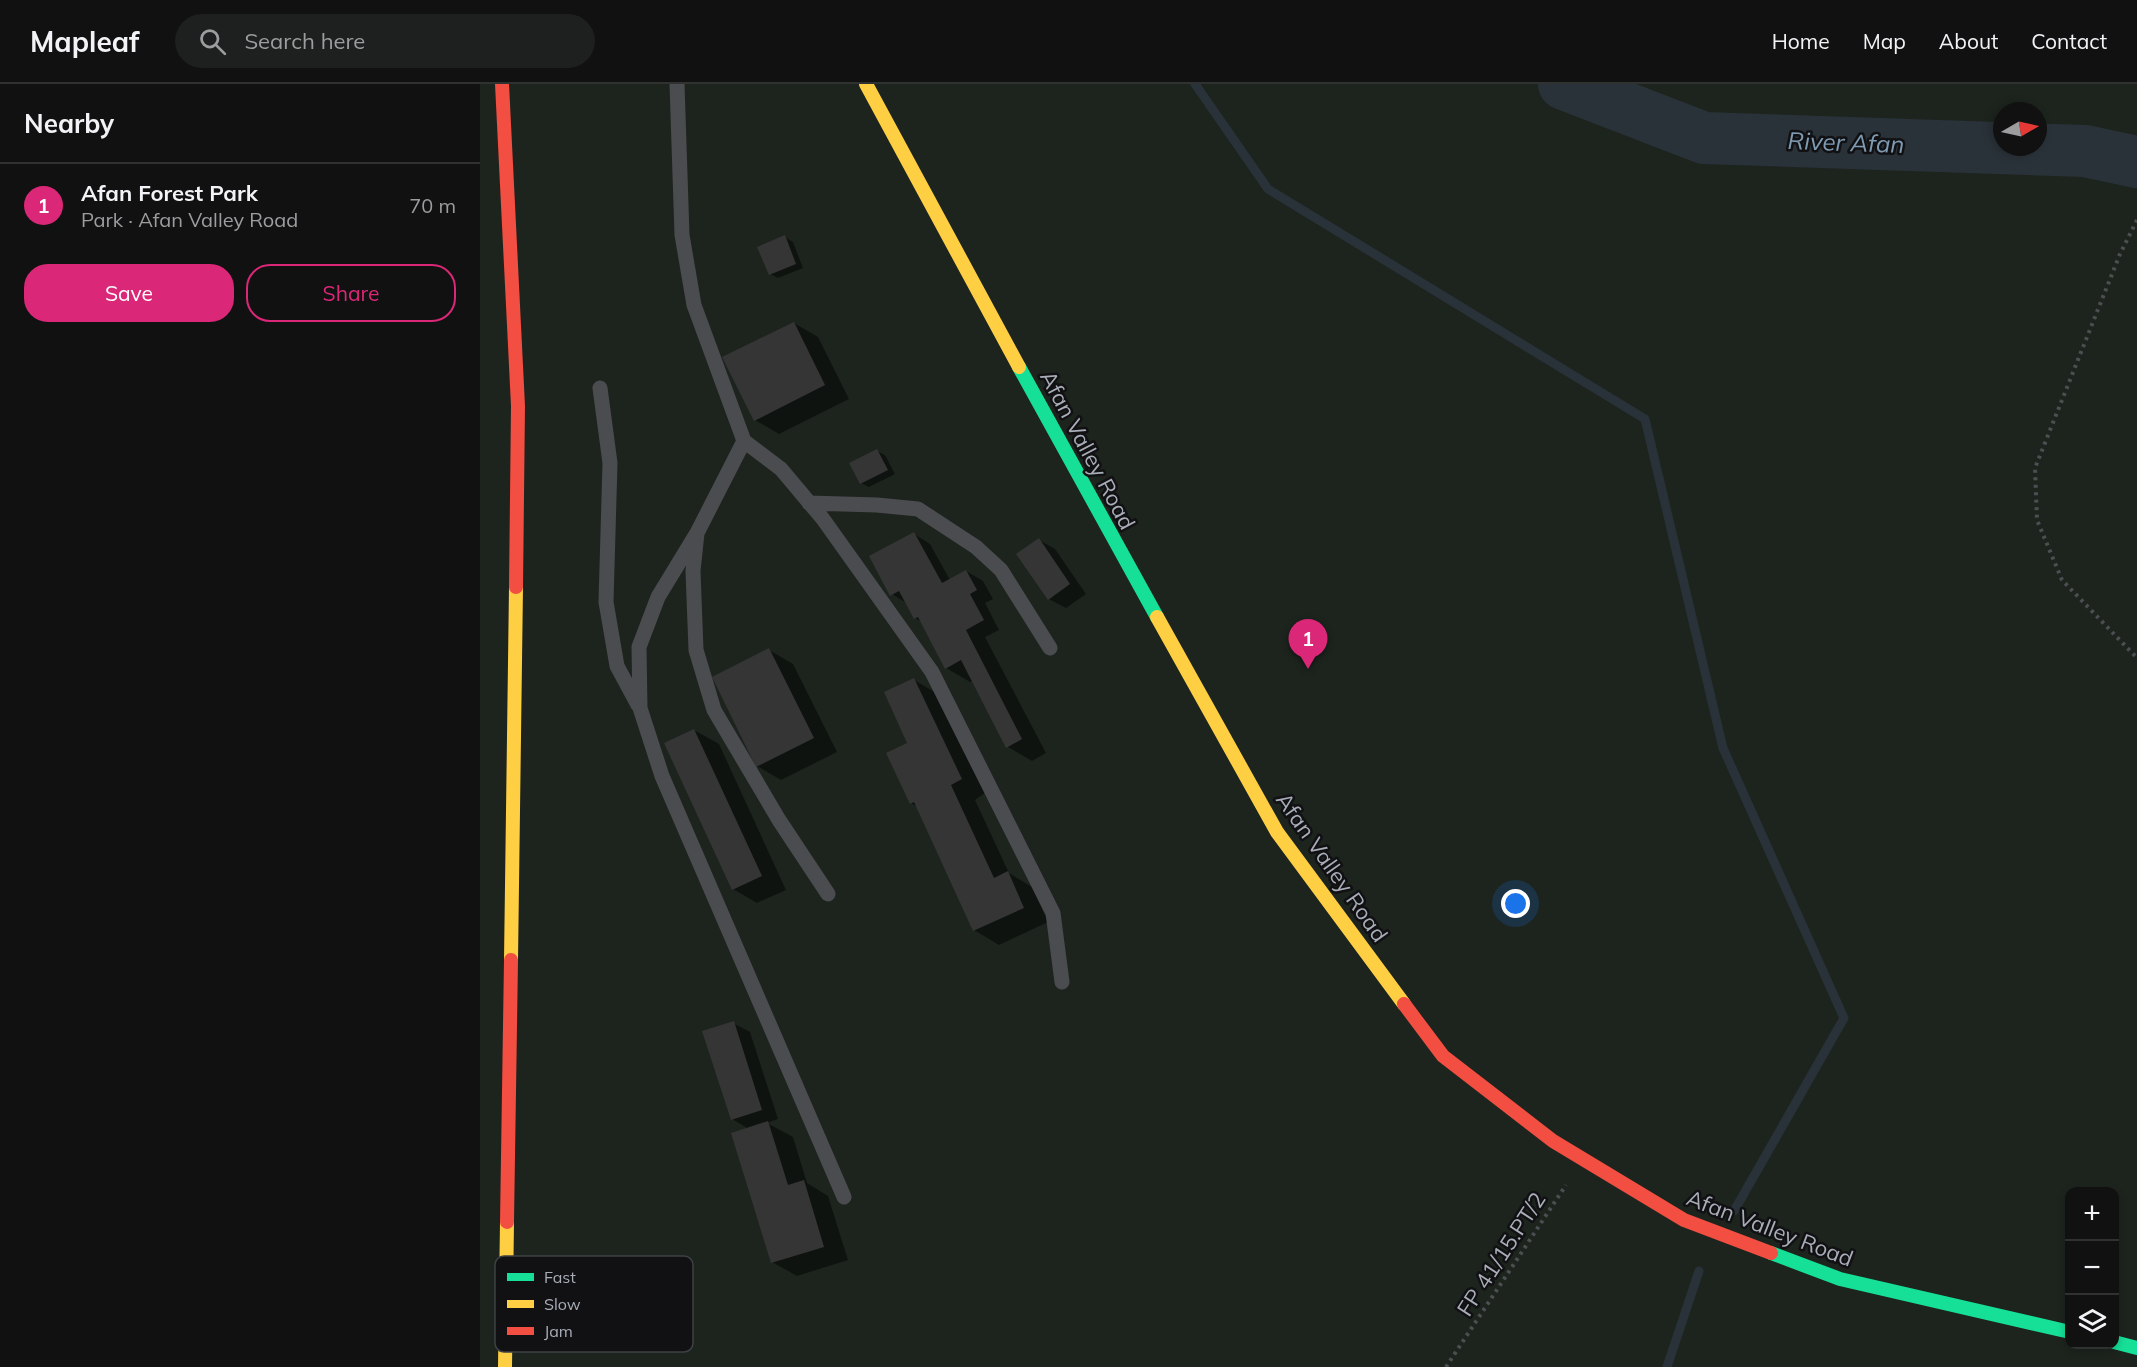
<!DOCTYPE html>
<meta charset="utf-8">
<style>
body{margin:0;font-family:Mulish,sans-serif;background:#1e1f1f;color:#f1f3f6}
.controls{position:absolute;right:18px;bottom:18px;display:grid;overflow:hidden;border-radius:12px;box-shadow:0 3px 9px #0003}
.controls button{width:54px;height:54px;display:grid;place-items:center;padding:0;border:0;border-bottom:2px solid #303131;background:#111;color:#f1f3f6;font:30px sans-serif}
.compass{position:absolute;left:1513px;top:18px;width:54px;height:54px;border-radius:50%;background:#111;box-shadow:0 3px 9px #0003;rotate:81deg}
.you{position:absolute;left:1036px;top:820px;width:21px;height:21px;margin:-15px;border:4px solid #fff;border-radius:50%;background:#1a73e8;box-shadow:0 0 0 9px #1a73e833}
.badge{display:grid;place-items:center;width:39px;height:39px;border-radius:50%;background:#db2777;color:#fff;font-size:20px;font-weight:700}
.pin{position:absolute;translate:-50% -50px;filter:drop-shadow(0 2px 3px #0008)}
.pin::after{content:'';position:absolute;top:32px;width:21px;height:18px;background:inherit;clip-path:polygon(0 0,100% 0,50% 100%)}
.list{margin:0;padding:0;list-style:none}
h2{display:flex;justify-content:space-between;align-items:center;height:78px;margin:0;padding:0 24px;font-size:26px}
h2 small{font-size:20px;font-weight:400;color:#9c9d9f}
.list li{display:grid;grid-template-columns:39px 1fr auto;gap:18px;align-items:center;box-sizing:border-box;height:84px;padding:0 24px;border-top:2px solid #303131}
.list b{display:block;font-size:22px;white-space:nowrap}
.list p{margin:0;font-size:20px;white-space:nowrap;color:#9c9d9f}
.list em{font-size:20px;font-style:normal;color:#9c9d9f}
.actions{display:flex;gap:12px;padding:18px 24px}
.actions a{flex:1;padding:14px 0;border:2px solid #db2777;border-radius:24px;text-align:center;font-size:21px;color:#db2777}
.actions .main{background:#db2777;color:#fff}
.icon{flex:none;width:33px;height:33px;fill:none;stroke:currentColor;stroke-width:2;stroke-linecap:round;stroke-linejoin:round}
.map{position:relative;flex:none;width:1657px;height:1283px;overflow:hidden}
header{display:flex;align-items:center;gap:36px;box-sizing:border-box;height:84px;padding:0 30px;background:#111;border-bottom:2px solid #303131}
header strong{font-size:28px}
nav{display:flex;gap:33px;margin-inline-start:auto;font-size:21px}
.search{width:420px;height:54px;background:#1e1f1f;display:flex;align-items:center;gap:15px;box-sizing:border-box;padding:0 21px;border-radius:33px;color:#9c9d9f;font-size:22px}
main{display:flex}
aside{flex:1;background:#111}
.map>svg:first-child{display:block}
.green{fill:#1d241e;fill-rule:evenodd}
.shadow{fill:#0007}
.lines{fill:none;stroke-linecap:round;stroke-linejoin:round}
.stream{stroke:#2a3239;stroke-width:9}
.river{stroke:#2a3239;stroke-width:52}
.building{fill:#353536}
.path{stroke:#4d4e52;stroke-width:4;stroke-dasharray:3 4.5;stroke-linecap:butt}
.lane{stroke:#4b4c50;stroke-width:15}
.fast{stroke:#16e098;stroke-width:14}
.slow{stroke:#ffcf43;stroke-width:14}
.jam{stroke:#f24e42;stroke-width:14}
.labels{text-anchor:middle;stroke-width:5;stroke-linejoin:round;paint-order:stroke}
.street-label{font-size:22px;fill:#a8adb8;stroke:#111113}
.water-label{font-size:24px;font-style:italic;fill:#7f9bb3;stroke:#111113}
.key{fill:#111113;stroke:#3e4045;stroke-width:1.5}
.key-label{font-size:16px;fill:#a8adb8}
</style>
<header>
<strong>Mapleaf</strong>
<div class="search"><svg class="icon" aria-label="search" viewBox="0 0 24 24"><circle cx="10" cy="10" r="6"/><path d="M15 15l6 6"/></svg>Search here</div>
<nav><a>Home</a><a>Map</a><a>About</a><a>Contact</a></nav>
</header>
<main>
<aside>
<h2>Nearby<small></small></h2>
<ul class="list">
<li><span class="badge">1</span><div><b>Afan Forest Park</b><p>Park · Afan Valley Road</p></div><em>70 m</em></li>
</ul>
<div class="actions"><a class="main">Save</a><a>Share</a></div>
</aside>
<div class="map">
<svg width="1657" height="1283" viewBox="0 0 1657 1283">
<rect width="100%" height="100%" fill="#171717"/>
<path class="green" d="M 0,0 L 1657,0 L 1657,1283 L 0,1283 ZM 1522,27 L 1558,27 L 1558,63 L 1522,63 ZM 1590,1108 L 1634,1108 L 1634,1260 L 1590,1260 Z"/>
<path class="shadow" d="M 305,153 L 313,158 L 323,184 L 298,194 L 290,190 Z
M 314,239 L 338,253 L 369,315 L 299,350 L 275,336 Z
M 397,367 L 405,371 L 415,390 L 389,403 L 381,399 Z
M 434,450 L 450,460 L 470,496 L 486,487 L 503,497 L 513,515 L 505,519 L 519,546 L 505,553 L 566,669 L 552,677 L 528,663 L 493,597 L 490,598 L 466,584 L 442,538 L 435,534 L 428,520 L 412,510 Z
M 559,456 L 575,465 L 606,510 L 586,524 L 569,515 Z
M 289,566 L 313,580 L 357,668 L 301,696 L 277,682 Z
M 434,596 L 458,610 L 505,709 L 495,716 L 529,789 L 552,803 L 568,838 L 519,861 L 494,846 L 438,723 L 431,719 L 429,660 Z
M 214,646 L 239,660 L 306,806 L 277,819 L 253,805 Z
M 253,939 L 270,948 L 298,1035 L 287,1039 L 313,1053 L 327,1099 L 348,1112 L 368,1176 L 317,1192 L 292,1178 L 269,1045 L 252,1035 Z"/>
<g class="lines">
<path class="stream" d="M 715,0 L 788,105 L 1165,335 L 1243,664 L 1364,934 L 1254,1127
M 1187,1283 L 1219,1187"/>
<path class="river" d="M 1084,0 L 1224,54 L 1605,67 L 1657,78"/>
</g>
<path class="building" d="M 305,151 L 316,180 L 289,191 L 277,163 Z
M 314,238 L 345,301 L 274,337 L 242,273 Z
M 397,365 L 408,386 L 380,400 L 369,379 Z
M 434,448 L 462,499 L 486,486 L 497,506 L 490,510 L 504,536 L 486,546 L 542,655 L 526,664 L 481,576 L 465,585 L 438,533 L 434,535 L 419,507 L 410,512 L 389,472 Z
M 559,454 L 590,500 L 568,516 L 536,470 Z
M 289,564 L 334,654 L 276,683 L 232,593 Z
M 434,594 L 482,695 L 471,701 L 514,794 L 528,787 L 544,824 L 493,847 L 434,718 L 430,720 L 406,669 L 427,659 L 404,608 Z
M 214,645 L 282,792 L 252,806 L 184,659 Z
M 254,937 L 282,1026 L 251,1036 L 222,947 Z
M 288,1037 L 308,1101 L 324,1096 L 344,1163 L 291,1179 L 251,1049 Z"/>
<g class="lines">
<path class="path" d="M 1657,136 L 1640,170 L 1555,384 L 1557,436 L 1582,496 L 1657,574
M 966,1283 L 1086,1101"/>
<path class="lane" d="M 197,0 L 202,151 L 214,221 L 264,357 L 301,385 L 343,435 L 452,588 L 573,829 L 582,898
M 120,304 L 130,379 L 126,518 L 137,582 L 158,621
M 264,357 L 217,449 L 213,487 L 216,566 L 234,626 L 299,736 L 348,810
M 329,419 L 397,421 L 438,425 L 496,463 L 521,486 L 570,564
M 217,449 L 178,513 L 159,563 L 160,624 L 182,692 L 364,1113"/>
<path class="fast" d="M 539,283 L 677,533
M 1291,1169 L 1360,1195 L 1590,1248
M 1634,1258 L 1657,1264"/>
<path class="slow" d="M 386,0 L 539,283
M 677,533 L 797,748 L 924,920
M 31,876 L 36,503
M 25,1283 L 27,1138"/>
<path class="jam" d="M 22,0 L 38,322 L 36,503
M 924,920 L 963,972 L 1073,1057 L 1204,1136 L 1291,1169
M 27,1138 L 31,876"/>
</g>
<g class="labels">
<g class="street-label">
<text transform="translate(608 366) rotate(62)" y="8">Afan Valley Road</text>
<text transform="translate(852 783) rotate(55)" y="8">Afan Valley Road</text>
<text transform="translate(1290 1144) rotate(21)" y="8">Afan Valley Road</text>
<text transform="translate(1021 1170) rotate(-57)" y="8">FP 41/15.PT/2</text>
</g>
<g class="water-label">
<text transform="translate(1366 59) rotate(2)" y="8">River Afan</text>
</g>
</g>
<rect x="15" y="1172" width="198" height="96" rx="9" class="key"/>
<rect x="27" y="1189" width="27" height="8" fill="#16e098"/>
<rect x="27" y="1216" width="27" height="8" fill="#ffcf43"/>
<rect x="27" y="1243" width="27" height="8" fill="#f24e42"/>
<g class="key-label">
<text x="64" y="1199">Fast</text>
<text x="64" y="1226">Slow</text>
<text x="64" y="1253">Jam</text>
</g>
</svg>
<div class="controls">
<button>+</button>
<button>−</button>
<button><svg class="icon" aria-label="layers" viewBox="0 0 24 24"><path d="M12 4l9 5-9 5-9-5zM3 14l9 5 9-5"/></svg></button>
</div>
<svg class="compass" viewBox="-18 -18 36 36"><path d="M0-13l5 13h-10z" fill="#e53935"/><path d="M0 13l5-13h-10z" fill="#9c9d9f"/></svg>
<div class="you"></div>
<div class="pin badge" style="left:828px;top:585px">1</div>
</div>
</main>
